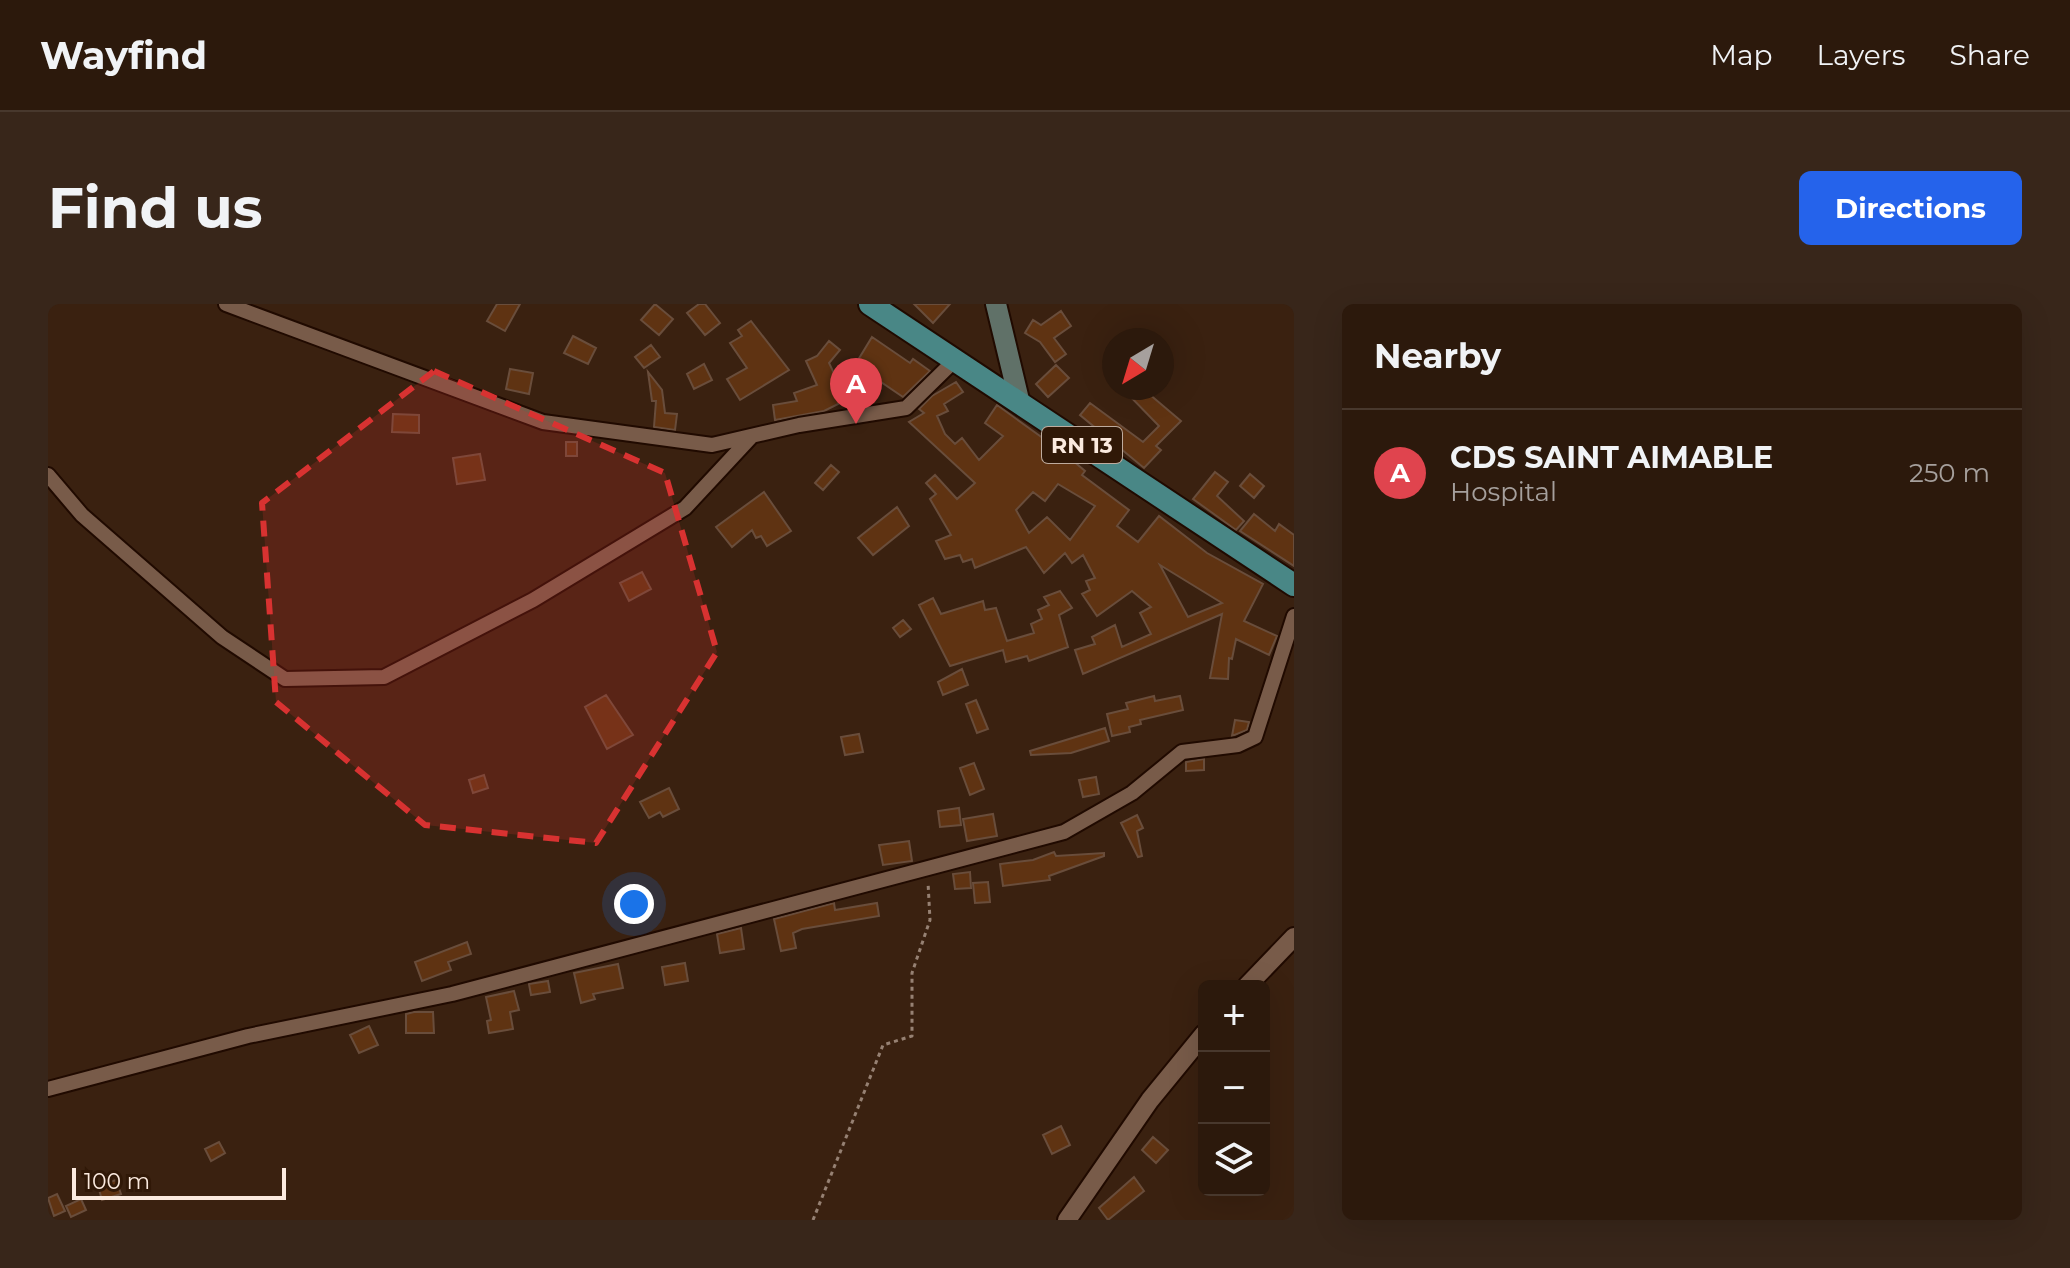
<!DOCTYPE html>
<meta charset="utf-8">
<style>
body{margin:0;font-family:Montserrat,sans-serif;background:#38261a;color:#f1f3f6}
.controls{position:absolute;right:24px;bottom:24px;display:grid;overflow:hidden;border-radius:12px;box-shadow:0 8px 32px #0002}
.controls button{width:72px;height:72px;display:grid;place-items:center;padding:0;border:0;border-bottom:2px solid #48382d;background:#2c190c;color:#f1f3f6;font:40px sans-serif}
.compass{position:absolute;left:1054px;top:24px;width:72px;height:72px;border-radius:50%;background:#2c190c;box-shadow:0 8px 32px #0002;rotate:218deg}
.scale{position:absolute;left:24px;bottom:20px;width:214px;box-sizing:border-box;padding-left:8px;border:4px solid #fbeadf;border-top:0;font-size:22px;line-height:28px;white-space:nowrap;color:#fbeadf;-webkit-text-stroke:6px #301807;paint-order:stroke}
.you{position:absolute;left:586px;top:600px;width:28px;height:28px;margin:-20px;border:6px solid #fff;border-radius:50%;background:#1a73e8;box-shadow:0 0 0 12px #1a73e833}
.badge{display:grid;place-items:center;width:52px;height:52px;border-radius:50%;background:#2563eb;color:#fff;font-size:26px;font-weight:700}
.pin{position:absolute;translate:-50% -66px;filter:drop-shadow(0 2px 4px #0008)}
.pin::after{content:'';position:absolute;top:42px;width:28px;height:24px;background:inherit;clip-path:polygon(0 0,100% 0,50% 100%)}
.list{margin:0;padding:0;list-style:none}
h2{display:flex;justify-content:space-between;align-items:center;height:104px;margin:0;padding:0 32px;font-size:34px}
h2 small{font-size:26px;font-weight:400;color:#a6a09d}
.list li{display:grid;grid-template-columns:52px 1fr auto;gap:24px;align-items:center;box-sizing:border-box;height:128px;padding:0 32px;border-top:2px solid #48382d}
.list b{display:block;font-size:30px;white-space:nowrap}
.list p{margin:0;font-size:26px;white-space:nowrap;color:#a6a09d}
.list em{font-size:26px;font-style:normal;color:#a6a09d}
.icon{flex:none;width:44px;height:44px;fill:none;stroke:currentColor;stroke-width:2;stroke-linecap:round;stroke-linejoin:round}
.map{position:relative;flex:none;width:1246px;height:916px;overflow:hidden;border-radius:12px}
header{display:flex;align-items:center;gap:48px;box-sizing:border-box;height:112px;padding:0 40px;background:#2c190c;border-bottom:2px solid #48382d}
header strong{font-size:38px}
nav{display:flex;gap:44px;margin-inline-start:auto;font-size:28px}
.intro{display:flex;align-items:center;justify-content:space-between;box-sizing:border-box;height:192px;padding:0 48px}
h1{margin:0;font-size:56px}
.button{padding:20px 36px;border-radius:12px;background:#2563eb;color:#fff;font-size:28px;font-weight:700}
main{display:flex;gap:48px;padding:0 48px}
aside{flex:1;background:#2c190c;border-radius:12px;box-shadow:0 8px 32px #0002}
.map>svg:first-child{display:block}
.building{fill:#5f3312;stroke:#694d3b;stroke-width:2;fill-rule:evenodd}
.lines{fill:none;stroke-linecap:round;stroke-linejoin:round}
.minor-casing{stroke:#200a00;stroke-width:18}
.tertiary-casing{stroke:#200a00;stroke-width:22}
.secondary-casing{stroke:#200a00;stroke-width:24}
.primary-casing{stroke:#200a00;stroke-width:26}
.path{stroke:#968173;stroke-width:3;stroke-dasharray:4 4;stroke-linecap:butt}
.minor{stroke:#785b49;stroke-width:14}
.tertiary{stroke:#785b49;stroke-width:18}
.secondary{stroke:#607168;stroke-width:20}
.primary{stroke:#498786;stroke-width:22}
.marked{fill:#d83231;fill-opacity:0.2;stroke:#d83231;stroke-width:6;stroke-dasharray:16 10;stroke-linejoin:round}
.labels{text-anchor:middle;stroke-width:6;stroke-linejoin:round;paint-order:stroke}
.shield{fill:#301807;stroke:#beab9e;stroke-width:2}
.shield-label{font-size:22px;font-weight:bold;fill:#fbeadf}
</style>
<header>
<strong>Wayfind</strong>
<nav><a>Map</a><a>Layers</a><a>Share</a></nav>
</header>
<div class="intro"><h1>Find us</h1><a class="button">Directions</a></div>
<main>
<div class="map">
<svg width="1246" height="916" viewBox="0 0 1246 916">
<rect width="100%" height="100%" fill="#3a2110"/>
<path class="building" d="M 449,0 L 472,0 L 457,27 L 439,17 Z
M 607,0 L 625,15 L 611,31 L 593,16 Z
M 651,0 L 657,0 L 672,19 L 657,31 L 639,9 Z
M 866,0 L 902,0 L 885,19 Z
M 1013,7 L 1023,22 L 1006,34 L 1018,50 L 1007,58 L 992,38 L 977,29 L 985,16 L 993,21 Z
M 703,17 L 741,66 L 692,96 L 679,75 L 699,64 L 682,39 L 694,32 L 690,26 Z
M 525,32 L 548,44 L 540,60 L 516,49 Z
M 824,33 L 862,59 L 865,55 L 882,67 L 855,93 L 827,74 L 824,79 L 804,67 L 814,95 L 802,99 L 800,95 L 776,107 L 727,116 L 725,101 L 749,97 L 746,89 L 769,81 L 758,57 L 769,52 L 781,37 L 792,46 L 781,59 L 793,84 Z
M 603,41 L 612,53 L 596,64 L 587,53 Z
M 656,60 L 664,76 L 646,85 L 639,70 Z
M 1008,61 L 1021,74 L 1000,93 L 988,80 Z
M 462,65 L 485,69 L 481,90 L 458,85 Z
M 600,68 L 614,86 L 617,109 L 629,110 L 627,126 L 606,123 L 608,97 L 604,97 Z
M 908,78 L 915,88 L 896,100 L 900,107 L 889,112 L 897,130 L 907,140 L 914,134 L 931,156 L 955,132 L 937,119 L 949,101 L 1017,150 L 1037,167 L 1034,171 L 1081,206 L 1069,222 L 1090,238 L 1111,212 L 1159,249 L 1215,280 L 1196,317 L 1229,332 L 1221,351 L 1188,335 L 1184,355 L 1181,354 L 1180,375 L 1162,374 L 1174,310 L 1035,370 L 1027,346 L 1047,340 L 1044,333 L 1067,321 L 1074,343 L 1103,330 L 1092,309 L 1103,303 L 1084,287 L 1049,312 L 1034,290 L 1042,286 L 1038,277 L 1047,274 L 1035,251 L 1024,259 L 1017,249 L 996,269 L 978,243 L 927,264 L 924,255 L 915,258 L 912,251 L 897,255 L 888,237 L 903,231 L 882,195 L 888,190 L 878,179 L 887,171 L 909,195 L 927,179 L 861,118 L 876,109 L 871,105 L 884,92 ZM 1010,180 L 1047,202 L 1022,236 L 999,213 L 981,229 L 968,206 L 985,188 L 997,197 ZM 1112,261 L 1174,299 L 1140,313 Z
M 1074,84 L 1094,84 L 1133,117 L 1108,142 L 1113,146 L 1096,164 L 1032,111 L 1042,99 L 1095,138 L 1111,122 Z
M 345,110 L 371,111 L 371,129 L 344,128 Z
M 518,138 L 529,138 L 529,152 L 518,152 Z
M 432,150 L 437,176 L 409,180 L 405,154 Z
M 783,161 L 791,168 L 775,186 L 767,179 Z
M 1167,168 L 1180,178 L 1169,192 L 1196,217 L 1188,226 L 1145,195 Z
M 1202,170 L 1216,182 L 1206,194 L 1192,182 Z
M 716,188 L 743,227 L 719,242 L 713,232 L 708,234 L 704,226 L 684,243 L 668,223 Z
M 849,203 L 861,222 L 825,251 L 810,234 Z
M 1206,210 L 1227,227 L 1231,220 L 1246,231 L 1246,262 L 1192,227 Z
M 594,268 L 603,285 L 581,297 L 572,279 Z
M 1012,287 L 1024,304 L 1011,311 L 1020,343 L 981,357 L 979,352 L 958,358 L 955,346 L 902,362 L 871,301 L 885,294 L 893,310 L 935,297 L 937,306 L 948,304 L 959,337 L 986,329 L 983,320 L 994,315 L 990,306 L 1001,301 L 996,293 Z
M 855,316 L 863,325 L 852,333 L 845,324 Z
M 914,365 L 920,381 L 895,391 L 890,378 Z
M 558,391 L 585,431 L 559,445 L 537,403 Z
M 1106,392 L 1107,397 L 1132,392 L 1135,406 L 1092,416 L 1093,420 L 1081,423 L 1082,428 L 1064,432 L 1059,410 L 1080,405 L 1078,399 Z
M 928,396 L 940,425 L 929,429 L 918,400 Z
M 1187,416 L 1201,418 L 1199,426 L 1184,432 Z
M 1057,424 L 1061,437 L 1023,449 L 983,451 L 982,447 Z
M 811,430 L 815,448 L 797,451 L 793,433 Z
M 1156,455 L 1156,466 L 1138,467 L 1138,458 Z
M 926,459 L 936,485 L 922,491 L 912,464 Z
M 436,471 L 440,484 L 425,489 L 421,476 Z
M 1048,473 L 1051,490 L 1035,493 L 1031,476 Z
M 621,484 L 631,505 L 615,513 L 612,508 L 601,514 L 592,498 Z
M 911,504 L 913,521 L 892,523 L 890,507 Z
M 945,510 L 949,532 L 919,537 L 915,515 Z
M 1089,511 L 1095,524 L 1089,527 L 1094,552 L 1090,553 L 1073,519 Z
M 861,537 L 864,557 L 835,561 L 831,541 Z
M 1006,548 L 1008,552 L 1056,549 L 1056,552 L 1001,572 L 1002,576 L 955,582 L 952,560 L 985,556 Z
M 922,568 L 923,584 L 907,585 L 905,570 Z
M 940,578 L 942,598 L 927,599 L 925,579 Z
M 786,599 L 787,606 L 829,599 L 831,612 L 754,625 L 745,629 L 748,644 L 733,647 L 726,615 Z
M 693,624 L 696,645 L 672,649 L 669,630 Z
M 419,638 L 423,650 L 400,658 L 403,666 L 374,677 L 367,658 Z
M 637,659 L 640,677 L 617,681 L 614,663 Z
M 570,660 L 575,684 L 545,690 L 547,695 L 533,699 L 526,669 Z
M 500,677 L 502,688 L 483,691 L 481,680 Z
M 466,687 L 471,706 L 462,708 L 465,725 L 441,729 L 439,717 L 443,716 L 438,693 Z
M 366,708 L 385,708 L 386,729 L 358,729 L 358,710 Z
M 321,722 L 330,741 L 311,749 L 302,731 Z
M 1013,822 L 1022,841 L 1004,850 L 995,831 Z
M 1105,833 L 1120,846 L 1108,859 L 1094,846 Z
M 171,838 L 177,849 L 163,857 L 157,845 Z
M 1086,873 L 1096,887 L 1060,916 L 1051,904 Z
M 68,876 L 73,890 L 54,896 L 50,882 Z
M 9,890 L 17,907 L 6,912 L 0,894 Z
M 33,895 L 38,906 L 23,913 L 18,902 Z"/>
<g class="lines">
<defs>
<path id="minor" d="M 178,0 L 495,118 L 664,141 L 751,121 L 858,104 L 906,57
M 0,171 L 34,211 L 174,333 L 237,375 L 336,373 L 485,296 L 637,204 L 704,132
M 0,785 L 200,732 L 404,690 L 1016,528 L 1084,489 L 1134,448 L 1190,441 L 1207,433 L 1246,312"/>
<path id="tertiary" d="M 1199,682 L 1246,633
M 1019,916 L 1102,796 L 1156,730"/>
<path id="secondary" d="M 948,0 L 972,100"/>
<path id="primary" d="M 822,0 L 1246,281"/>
</defs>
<use href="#minor" class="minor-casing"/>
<use href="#tertiary" class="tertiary-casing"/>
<use href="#secondary" class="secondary-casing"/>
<use href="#primary" class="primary-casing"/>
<path class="path" d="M 765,916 L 835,741 L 864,732 L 864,669 L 882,616 L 880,578"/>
<use href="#minor" class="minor"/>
<use href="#tertiary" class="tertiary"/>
<use href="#secondary" class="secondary"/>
<use href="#primary" class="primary"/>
</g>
<path class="marked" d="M 386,67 L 617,169 L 669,348 L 548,539 L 377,521 L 228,398 L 214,199 Z"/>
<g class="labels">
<rect class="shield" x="994" y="123" width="80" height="36" rx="6"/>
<g class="shield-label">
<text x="1034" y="149">RN 13</text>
</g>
</g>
</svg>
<div class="controls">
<button>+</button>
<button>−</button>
<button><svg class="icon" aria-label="layers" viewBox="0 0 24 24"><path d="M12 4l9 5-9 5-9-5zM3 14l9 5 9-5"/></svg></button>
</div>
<svg class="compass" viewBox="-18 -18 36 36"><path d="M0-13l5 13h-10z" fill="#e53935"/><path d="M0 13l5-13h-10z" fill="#a6a09d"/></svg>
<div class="scale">100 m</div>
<div class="you"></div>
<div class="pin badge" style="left:808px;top:120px;background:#e0444e">A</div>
</div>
<aside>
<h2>Nearby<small></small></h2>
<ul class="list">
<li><span class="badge" style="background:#e0444e">A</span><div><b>CDS SAINT AIMABLE</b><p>Hospital</p></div><em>250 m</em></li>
</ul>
</aside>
</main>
